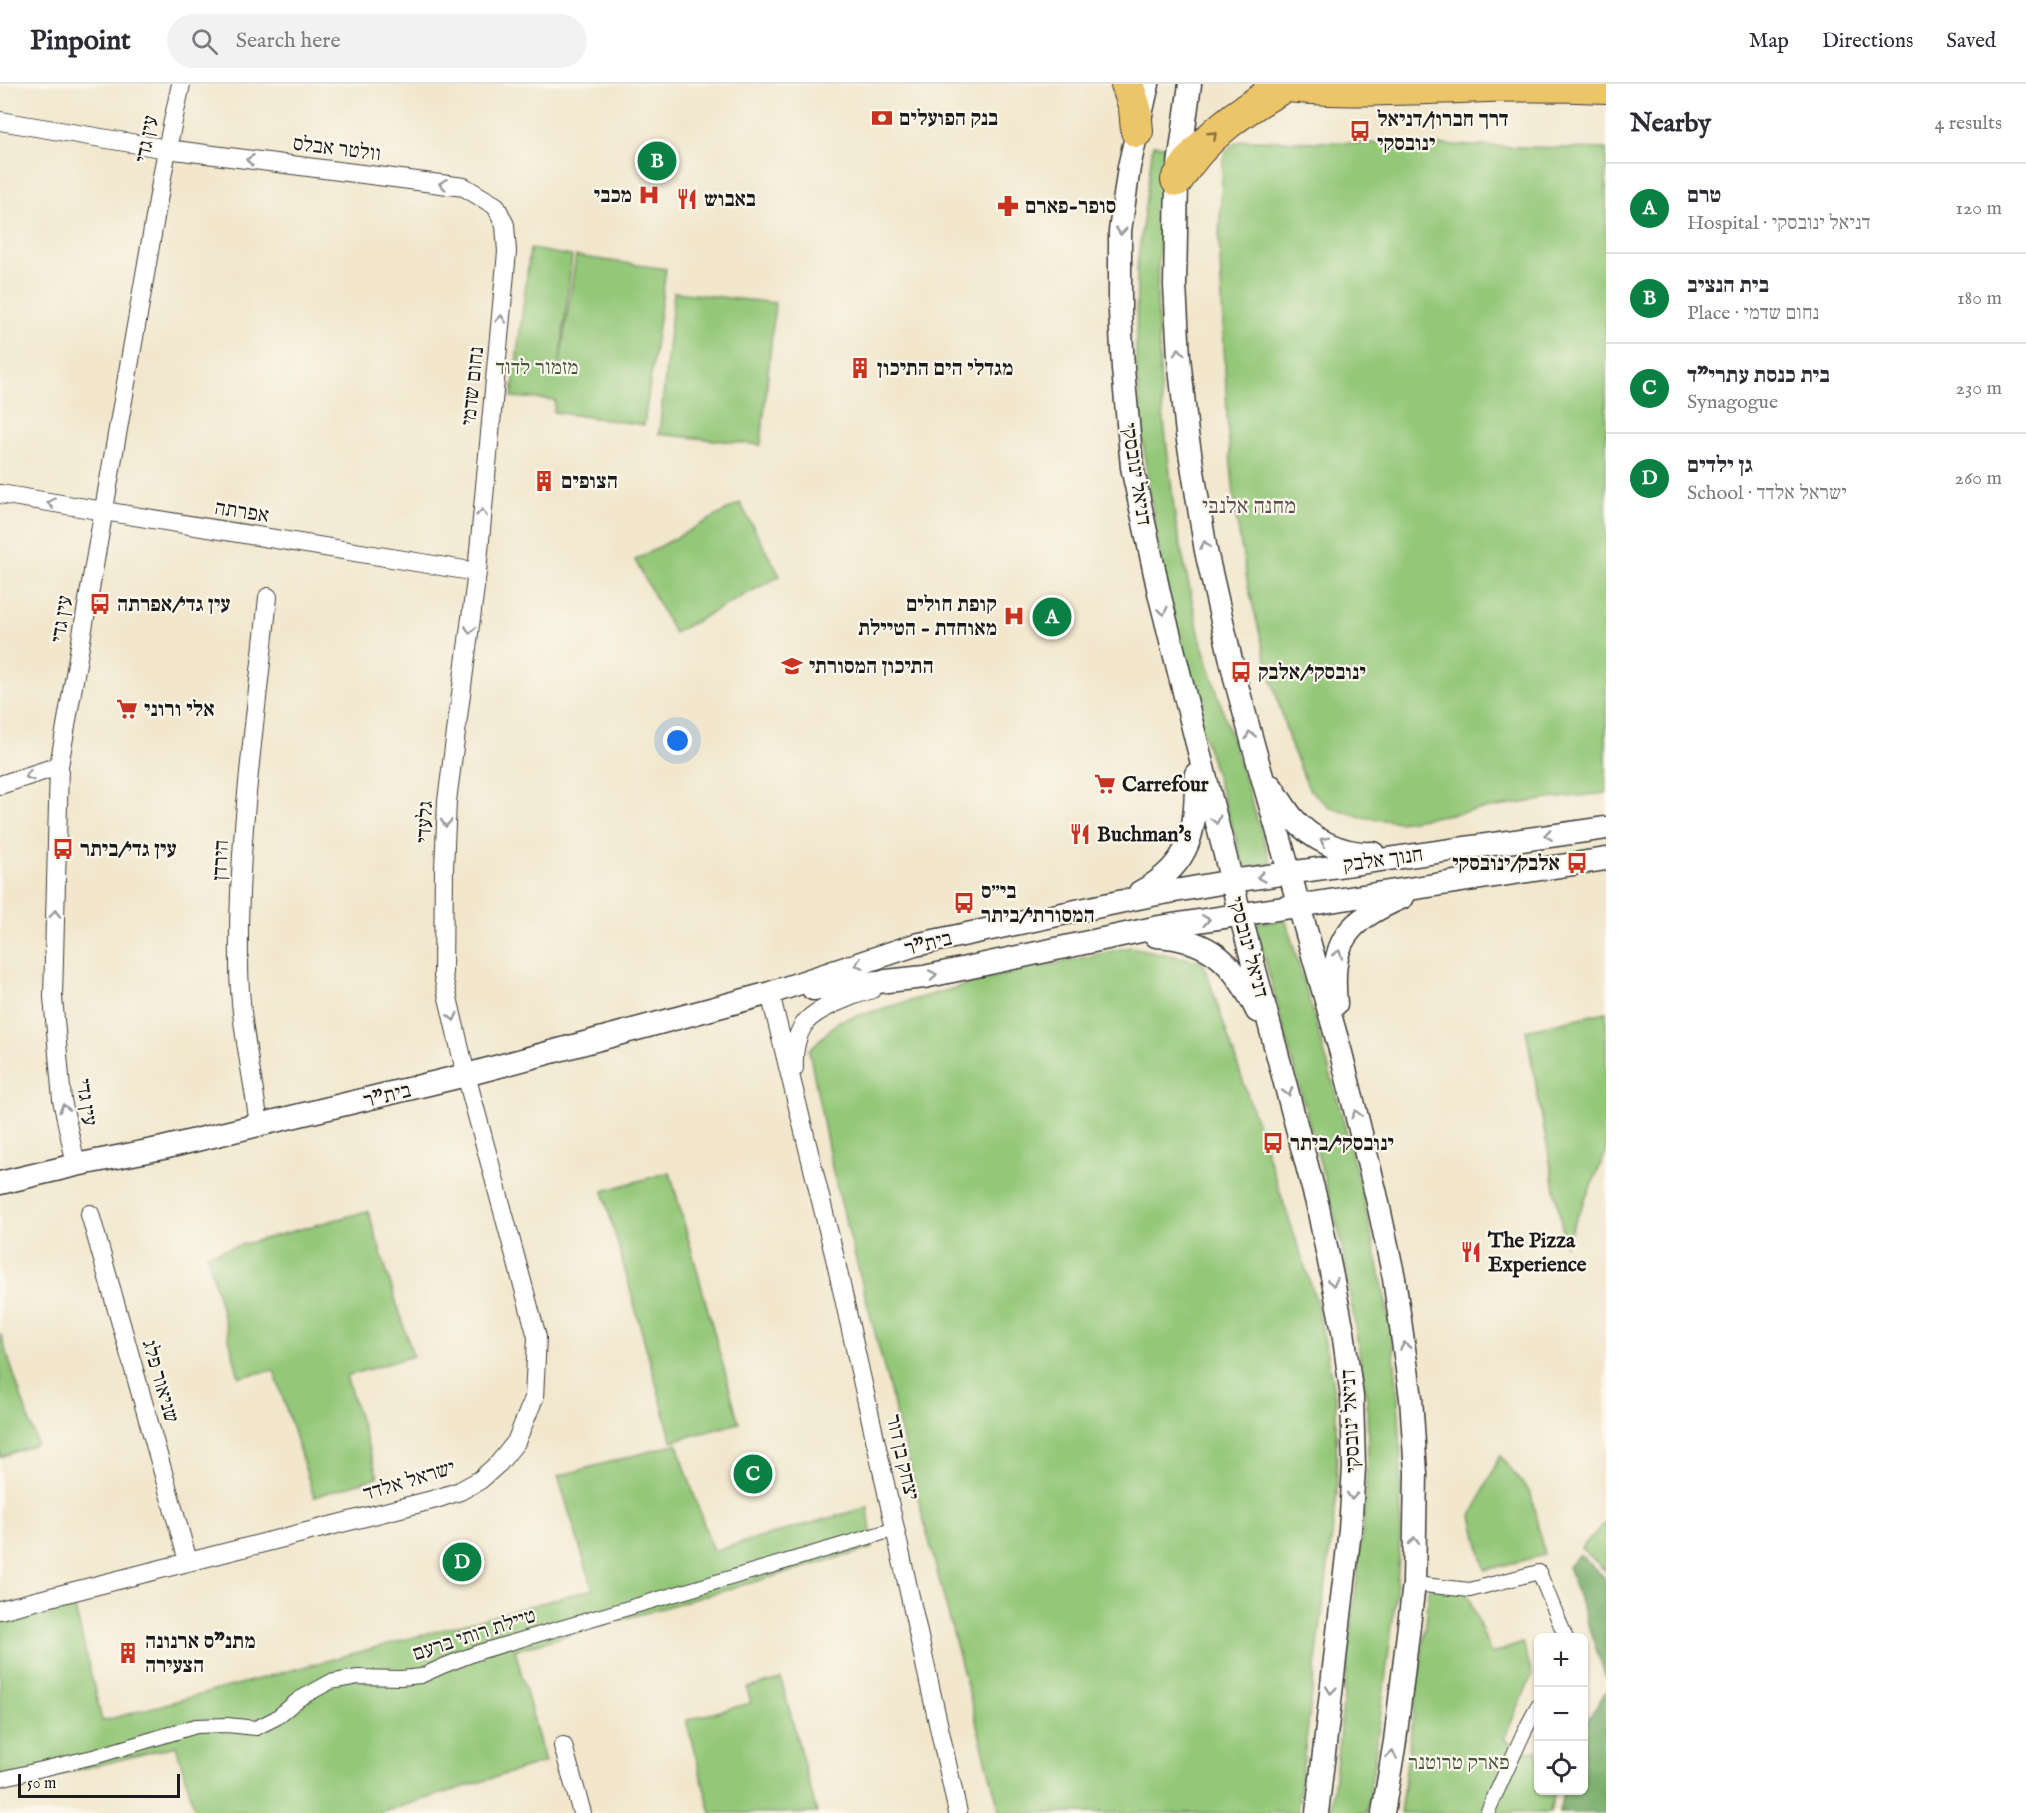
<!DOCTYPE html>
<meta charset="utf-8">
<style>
body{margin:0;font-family:"IM FELL English","Frank Ruhl Libre",serif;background:#f2f2f3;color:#2b2b33}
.controls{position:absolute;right:18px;bottom:18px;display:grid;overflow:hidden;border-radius:9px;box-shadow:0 2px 4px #0004}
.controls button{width:54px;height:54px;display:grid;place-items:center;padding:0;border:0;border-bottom:2px solid #e1e1e2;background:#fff;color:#2b2b33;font:30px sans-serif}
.scale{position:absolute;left:18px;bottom:15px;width:162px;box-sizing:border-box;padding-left:6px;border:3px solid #1c1c1c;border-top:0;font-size:16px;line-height:21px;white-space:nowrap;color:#1c1c1c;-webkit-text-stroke:4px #fbf7ec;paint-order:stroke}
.you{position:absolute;left:678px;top:657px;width:21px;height:21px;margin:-15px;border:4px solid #fff;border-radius:50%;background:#1a73e8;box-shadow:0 0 0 9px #1a73e833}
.badge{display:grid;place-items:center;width:39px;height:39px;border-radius:50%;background:#0b8043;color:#fff;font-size:20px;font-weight:700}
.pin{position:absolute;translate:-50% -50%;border:3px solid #fff;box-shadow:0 2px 6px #0006}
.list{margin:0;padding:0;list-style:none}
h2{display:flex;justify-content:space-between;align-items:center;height:78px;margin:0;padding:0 24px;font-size:26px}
h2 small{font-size:20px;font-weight:400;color:#7c7c81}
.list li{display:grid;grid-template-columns:39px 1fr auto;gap:18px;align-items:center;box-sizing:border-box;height:90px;padding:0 24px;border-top:2px solid #e1e1e2}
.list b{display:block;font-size:22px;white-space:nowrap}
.list p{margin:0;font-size:20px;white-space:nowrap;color:#7c7c81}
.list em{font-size:20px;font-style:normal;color:#7c7c81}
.icon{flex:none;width:33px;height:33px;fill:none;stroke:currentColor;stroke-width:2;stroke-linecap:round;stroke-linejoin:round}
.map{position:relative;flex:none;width:1606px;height:1729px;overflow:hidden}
header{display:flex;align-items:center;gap:36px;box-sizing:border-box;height:84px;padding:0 30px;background:#fff;border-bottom:2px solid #e1e1e2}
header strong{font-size:28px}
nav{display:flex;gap:33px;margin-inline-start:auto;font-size:21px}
.search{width:420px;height:54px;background:#f2f2f3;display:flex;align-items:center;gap:15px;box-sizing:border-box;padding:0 21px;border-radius:33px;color:#7c7c81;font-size:22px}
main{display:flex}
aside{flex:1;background:#fff}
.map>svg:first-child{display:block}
.green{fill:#94c879;stroke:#58724a;stroke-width:1.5}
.forest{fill:#77ac69;stroke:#4a6442;stroke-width:1.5}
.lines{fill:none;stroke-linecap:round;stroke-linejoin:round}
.pedestrian-casing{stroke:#3c3a37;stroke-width:16}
.minor-casing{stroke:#3c3a37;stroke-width:20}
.tertiary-casing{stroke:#3c3a37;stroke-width:25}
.trunk-casing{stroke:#3c3a37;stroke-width:34}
.pedestrian{stroke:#fff;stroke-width:14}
.minor{stroke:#fff;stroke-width:18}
.tertiary{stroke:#fff;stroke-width:22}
.trunk{stroke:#edc569;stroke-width:32}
.oneway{stroke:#847042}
.oneway2{stroke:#999}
.labels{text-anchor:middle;stroke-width:4.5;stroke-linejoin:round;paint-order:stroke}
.poi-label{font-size:21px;font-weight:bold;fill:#1c1c1c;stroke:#fbf7ec;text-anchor:start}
.street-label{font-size:21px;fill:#1c1c1c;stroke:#fbf7ec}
.park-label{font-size:21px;fill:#46583d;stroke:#fbf7ec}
.neighbourhood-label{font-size:22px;fill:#5d4b4a;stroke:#fbf7ec}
</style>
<header>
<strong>Pinpoint</strong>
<div class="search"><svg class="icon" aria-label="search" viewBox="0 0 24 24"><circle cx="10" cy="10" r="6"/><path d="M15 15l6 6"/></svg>Search here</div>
<nav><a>Map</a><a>Directions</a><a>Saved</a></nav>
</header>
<main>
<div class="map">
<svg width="1606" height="1729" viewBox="0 0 1606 1729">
<rect width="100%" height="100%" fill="#fbf7ec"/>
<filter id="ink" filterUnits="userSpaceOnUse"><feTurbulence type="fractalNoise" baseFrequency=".0167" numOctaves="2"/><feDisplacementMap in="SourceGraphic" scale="12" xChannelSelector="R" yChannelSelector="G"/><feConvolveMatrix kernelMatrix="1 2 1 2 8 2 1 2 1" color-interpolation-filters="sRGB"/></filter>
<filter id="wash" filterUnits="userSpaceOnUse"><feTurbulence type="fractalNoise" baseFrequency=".008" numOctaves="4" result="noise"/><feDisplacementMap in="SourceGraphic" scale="24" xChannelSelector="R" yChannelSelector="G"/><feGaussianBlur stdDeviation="1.35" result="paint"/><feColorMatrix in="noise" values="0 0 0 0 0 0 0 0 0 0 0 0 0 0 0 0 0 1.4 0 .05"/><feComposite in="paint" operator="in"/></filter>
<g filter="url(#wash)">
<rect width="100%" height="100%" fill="#f2e7cd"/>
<path class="green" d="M 1246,56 L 1606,65 L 1606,709 L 1549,715 L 1399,738 L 1362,733 L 1329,723 L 1309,705 L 1290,659 L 1266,575 L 1248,501 L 1236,433 L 1228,349 L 1219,153 L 1223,79 C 1226,64 1232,59 1246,56 Z
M 1153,61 L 1164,62 L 1157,207 L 1161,312 L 1176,441 L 1200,554 L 1271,779 L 1245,785 L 1194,620 L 1161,481 L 1145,376 L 1136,281 L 1137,182 Z
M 530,165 L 572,172 L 559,286 L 576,172 L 666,185 L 644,341 L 554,328 L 555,316 L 512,313 Z
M 674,208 L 775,219 L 761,361 L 659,350 Z
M 740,419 L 780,492 L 674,549 L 635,476 Z
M 1286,837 C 1314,933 1343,1029 1366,1127 C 1377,1175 1388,1222 1394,1270 C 1402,1344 1404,1433 1396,1507 C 1388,1581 1377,1655 1367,1729 L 1331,1729 L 1364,1429 L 1368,1362 L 1367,1316 L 1341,1156 L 1255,839 Z
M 1130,863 L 1203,878 L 1317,1219 L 1336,1318 L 1337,1410 L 1297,1729 L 1000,1729 L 833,1088 L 809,966 L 839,937 L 983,896 Z
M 1606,928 L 1606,1069 L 1565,1160 L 1526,946 Z
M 670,1088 L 739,1339 L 672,1357 L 603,1107 Z
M 368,1127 L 413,1272 L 346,1292 L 378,1393 L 314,1413 L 274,1286 L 239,1293 L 207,1170 Z
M 0,1249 L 37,1360 L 0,1373 Z
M 677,1360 L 713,1467 L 868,1423 L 873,1464 L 515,1566 L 545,1678 L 380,1729 L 196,1729 L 176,1662 L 0,1705 L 0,1538 L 74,1520 L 102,1637 L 593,1505 L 558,1392 Z
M 1500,1371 L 1531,1410 L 1544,1471 L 1485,1486 L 1472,1432 Z
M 1606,1438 L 1606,1487 L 1581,1464 Z
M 1464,1501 L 1491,1570 L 1523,1559 L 1532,1591 L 1504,1655 L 1525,1668 L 1538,1667 L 1538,1706 L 1555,1707 L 1550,1729 L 1400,1729 L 1426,1540 L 1429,1504 Z
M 781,1595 L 817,1729 L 711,1729 L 686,1636 L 751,1619 L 747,1604 Z"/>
<path class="forest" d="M 1579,1470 L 1606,1495 L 1606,1594 L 1568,1483 Z
M 1606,1607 L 1606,1729 L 1559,1729 L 1563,1707 L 1584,1706 L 1584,1643 Z"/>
</g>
<g filter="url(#ink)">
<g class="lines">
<defs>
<path id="pedestrian" d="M 1414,1500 L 1470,1506 L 1539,1488 L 1566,1554
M 0,1695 L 97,1672 L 196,1642 L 227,1641 L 256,1644 L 276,1634 L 299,1615 L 330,1598 L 358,1593 L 401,1594 L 421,1592 L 443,1582 L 479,1568 L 896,1445
M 1487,1729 L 1524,1648 L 1538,1622"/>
<path id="minor" d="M 0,37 L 167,65 L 464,103 L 496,122 L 505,141 L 507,168 L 477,488 L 447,717 L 444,784 L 443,892 L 466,991 L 537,1253 L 534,1314 L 516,1358 L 499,1379 L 480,1396 L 460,1407 L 436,1415 L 0,1526
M 0,410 L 477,488
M 0,701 L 59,682
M 770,909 L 835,1174 L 958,1729
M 794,984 C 793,969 796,951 805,939 C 815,925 855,910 872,905
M 259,1041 C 252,988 239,934 239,879 C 237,757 256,634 268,513
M 76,1081 L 62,1016 L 53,913 L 59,682 L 167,65 L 181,0
M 90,1130 L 188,1477
M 563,1662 L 582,1729"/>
<path id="tertiary" d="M 1148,0 L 1129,83 L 1120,147 L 1120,227 L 1123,285 L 1132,383 L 1160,513 L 1240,830 L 1318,1123 L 1343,1247 L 1352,1313 L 1354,1384 L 1350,1446 L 1317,1729
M 1190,0 L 1177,96 L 1175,202 L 1179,273 L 1187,350 L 1206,467 L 1236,598 L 1259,682 L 1341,969 L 1376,1110 L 1394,1194 L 1411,1314 L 1416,1389 L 1414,1500 L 1395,1657 L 1383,1729
M 1271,702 C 1278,712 1285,724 1292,733 C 1311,756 1344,771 1373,769
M 1140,808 C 1193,780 1196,745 1196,690
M 1156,852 C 1211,855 1234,879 1257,927
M 813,905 L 924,893 L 1159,843 L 1606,775
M 1336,920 C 1330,856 1346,838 1403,813
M 0,1099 L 76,1081 L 163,1064 L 466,991 L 770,909 L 915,861 L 1152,811 L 1232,797 L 1606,744"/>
<path id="trunk" d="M 1127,0 L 1135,24 L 1137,47
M 1270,0 C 1333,9 1396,5 1459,3 C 1508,1 1557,1 1606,3
M 1177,96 C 1203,53 1241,26 1285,2"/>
</defs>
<use href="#pedestrian" class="pedestrian-casing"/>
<use href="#minor" class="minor-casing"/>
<use href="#tertiary" class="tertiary-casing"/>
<use href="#trunk" class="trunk-casing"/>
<use href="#pedestrian" class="pedestrian"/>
<use href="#minor" class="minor"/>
<use href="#tertiary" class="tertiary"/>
<use href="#trunk" class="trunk"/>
</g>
<defs><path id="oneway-chevron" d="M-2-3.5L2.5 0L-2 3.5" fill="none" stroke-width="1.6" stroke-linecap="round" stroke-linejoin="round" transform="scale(1.5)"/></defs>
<use class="oneway" href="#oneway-chevron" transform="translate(1213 51) rotate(-43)"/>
<g class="oneway2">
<use href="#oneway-chevron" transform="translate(250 76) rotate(-173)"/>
<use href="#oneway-chevron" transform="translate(443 100) rotate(-173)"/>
<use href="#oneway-chevron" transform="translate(1121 147) rotate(95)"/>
<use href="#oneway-chevron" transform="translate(501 235) rotate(-84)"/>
<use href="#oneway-chevron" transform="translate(1179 268) rotate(-94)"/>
<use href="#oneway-chevron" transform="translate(51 419) rotate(-170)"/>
<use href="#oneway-chevron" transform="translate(482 429) rotate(-84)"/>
<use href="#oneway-chevron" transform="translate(1205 461) rotate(-100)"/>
<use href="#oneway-chevron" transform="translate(1163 527) rotate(76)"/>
<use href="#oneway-chevron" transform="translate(470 546) rotate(97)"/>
<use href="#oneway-chevron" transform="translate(1250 651) rotate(-105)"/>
<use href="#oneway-chevron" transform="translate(29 692) rotate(163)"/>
<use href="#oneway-chevron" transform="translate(1216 736) rotate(76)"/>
<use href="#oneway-chevron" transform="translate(446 739) rotate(93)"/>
<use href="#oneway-chevron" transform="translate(1548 751) rotate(172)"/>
<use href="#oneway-chevron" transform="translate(1324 757) rotate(-153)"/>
<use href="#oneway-chevron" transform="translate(1261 793) rotate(171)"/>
<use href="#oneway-chevron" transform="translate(55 830) rotate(-89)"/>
<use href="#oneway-chevron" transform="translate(1206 836) rotate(-9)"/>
<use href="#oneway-chevron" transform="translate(1338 870) rotate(-71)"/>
<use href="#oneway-chevron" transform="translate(859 880) rotate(162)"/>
<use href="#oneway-chevron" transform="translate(933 891) rotate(-11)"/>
<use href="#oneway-chevron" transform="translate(453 933) rotate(77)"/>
<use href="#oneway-chevron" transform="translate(1288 1008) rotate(75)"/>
<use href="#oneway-chevron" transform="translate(64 1024) rotate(-102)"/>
<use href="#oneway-chevron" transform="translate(1356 1030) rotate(-104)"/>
<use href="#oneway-chevron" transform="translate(1333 1198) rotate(79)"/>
<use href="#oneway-chevron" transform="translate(1405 1262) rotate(-99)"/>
<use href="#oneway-chevron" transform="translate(1352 1412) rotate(94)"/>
<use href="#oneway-chevron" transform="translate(1414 1457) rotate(-89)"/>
<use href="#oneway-chevron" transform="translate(1331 1606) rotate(96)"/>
<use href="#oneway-chevron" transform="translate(1392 1671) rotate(-81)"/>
</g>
</g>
<defs>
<symbol id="bank-bare" viewBox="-9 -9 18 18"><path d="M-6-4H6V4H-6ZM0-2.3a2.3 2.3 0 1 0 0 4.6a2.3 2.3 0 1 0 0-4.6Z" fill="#c8321e" stroke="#fbf7ec" stroke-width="2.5" paint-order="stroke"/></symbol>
<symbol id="bus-bare" viewBox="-9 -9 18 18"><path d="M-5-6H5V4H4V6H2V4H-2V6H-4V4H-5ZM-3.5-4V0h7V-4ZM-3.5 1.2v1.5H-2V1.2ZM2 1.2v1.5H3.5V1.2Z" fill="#c8321e" stroke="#fbf7ec" stroke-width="2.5" paint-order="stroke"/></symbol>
<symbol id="hospital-bare" viewBox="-9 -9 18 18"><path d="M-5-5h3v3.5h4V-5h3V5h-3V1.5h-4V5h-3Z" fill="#c8321e" stroke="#fbf7ec" stroke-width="2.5" paint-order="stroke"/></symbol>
<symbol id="restaurant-bare" viewBox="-9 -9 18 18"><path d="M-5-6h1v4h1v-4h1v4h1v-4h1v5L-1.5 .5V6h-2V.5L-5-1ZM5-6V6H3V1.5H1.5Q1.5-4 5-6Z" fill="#c8321e" stroke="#fbf7ec" stroke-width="2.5" paint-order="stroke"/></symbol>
<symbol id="pharmacy-bare" viewBox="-9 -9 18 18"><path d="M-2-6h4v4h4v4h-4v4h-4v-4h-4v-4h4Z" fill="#c8321e" stroke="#fbf7ec" stroke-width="2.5" paint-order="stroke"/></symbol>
<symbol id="building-bare" viewBox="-9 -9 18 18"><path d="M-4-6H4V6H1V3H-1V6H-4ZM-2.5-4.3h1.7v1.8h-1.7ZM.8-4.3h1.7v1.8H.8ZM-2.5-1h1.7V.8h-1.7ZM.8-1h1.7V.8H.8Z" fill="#c8321e" stroke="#fbf7ec" stroke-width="2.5" paint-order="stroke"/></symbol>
<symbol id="school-bare" viewBox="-9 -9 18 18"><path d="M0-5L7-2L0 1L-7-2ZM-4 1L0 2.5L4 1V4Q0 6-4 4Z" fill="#c8321e" stroke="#fbf7ec" stroke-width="2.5" paint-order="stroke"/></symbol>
<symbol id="supermarket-bare" viewBox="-9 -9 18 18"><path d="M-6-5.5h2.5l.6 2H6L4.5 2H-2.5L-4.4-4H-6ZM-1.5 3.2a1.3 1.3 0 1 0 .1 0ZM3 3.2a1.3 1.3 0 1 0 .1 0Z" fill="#c8321e" stroke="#fbf7ec" stroke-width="2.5" paint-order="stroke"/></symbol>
</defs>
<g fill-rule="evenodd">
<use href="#bank-bare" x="867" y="19" width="30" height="30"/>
<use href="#bus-bare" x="1345" y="32" width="30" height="30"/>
<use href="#hospital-bare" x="634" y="96" width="30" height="30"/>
<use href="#restaurant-bare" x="672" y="100" width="30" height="30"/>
<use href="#pharmacy-bare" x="993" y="107" width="30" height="30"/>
<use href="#building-bare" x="845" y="269" width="30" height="30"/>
<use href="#building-bare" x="529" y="382" width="30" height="30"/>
<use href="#bus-bare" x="85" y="505" width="30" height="30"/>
<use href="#hospital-bare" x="999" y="517" width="30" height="30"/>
<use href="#school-bare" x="777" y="567" width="30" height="30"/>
<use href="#bus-bare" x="1226" y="573" width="30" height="30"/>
<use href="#supermarket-bare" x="112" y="610" width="30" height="30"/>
<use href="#supermarket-bare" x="1090" y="685" width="30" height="30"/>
<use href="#restaurant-bare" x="1065" y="735" width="30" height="30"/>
<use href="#bus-bare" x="48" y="750" width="30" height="30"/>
<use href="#bus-bare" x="1562" y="764" width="30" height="30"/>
<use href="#bus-bare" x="949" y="804" width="30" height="30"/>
<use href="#bus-bare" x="1258" y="1044" width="30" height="30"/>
<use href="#restaurant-bare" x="1456" y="1153" width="30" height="30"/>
<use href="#building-bare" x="113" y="1554" width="30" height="30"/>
</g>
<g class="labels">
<g class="poi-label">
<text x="899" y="41">בנק הפועלים</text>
<text x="1377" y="42">דרך חברון/דניאל<tspan x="1377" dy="24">ינובסקי</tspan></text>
<text x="632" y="118" text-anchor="end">מכבי</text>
<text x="704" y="122">באבוש</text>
<text x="1025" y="129">סופר-פארם</text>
<text x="877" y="291">מגדלי הים התיכון</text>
<text x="561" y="404">הצופים</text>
<text x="117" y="527">עין גדי/אפרתה</text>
<text x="997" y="527" text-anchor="end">קופת חולים<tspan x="997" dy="24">מאוחדת - הטיילת</tspan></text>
<text x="809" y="589">התיכון המסורתי</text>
<text x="1258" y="595">ינובסקי/אלבק</text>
<text x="144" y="632">אלי ורוני</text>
<text x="1122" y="707">Carrefour</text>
<text x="1097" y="757">Buchman's</text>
<text x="80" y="772">עין גדי/ביתר</text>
<text x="1560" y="786" text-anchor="end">אלבק/ינובסקי</text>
<text x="981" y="814">בי״ס<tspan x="981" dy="24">המסורתי/ביתר</tspan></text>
<text x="1290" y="1066">ינובסקי/ביתר</text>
<text x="1488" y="1163">The Pizza<tspan x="1488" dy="24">Experience</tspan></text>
<text x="145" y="1564">מתנ"ס ארנונה<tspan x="145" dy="24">הצעירה</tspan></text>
</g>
<g class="street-label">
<text transform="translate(146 55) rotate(-79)" y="7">עין גדי</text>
<text transform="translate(337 64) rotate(7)" y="7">וולטר אבלס</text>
<text transform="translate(472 302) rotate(-84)" y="7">נחום שדמי</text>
<text transform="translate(1137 390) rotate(81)" y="7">דניאל ינובסקי</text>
<text transform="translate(242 427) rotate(9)" y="7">אפרתה</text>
<text transform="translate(61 535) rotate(-81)" y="7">עין גדי</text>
<text transform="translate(424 738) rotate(-87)" y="7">גלעדי</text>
<text transform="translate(1383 775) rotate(-8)" y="7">חנוך אלבק</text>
<text transform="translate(220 776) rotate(-87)" y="7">הירדן</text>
<text transform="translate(928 859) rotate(-14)" y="7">בית"ר</text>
<text transform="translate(1249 863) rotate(75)" y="7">דניאל ינובסקי</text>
<text transform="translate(387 1011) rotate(-14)" y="7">בית"ר</text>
<text transform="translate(87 1018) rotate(81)" y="7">עין גדי</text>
<text transform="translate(161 1297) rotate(74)" y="7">שניאור פלג</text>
<text transform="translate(1350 1337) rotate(-93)" y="7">דניאל ינובסקי</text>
<text transform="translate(903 1373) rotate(77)" y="7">יצחק בן דור</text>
<text transform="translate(409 1396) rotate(-17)" y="7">ישראל אלדד</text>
<text transform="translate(474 1550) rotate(-18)" y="7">טיילת רותי ברעם</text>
</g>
<g class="park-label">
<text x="537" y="290">מזמור לדוד</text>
<text x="1459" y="1685">פארק טרוטנר</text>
</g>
<g class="neighbourhood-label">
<text x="1249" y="429">מחנה אלנבי</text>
</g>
</g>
</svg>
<div class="controls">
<button>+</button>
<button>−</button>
<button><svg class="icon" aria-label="locate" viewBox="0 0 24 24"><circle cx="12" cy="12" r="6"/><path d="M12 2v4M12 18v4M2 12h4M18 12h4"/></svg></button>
</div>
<div class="scale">50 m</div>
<div class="you"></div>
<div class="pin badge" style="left:1052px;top:533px">A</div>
<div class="pin badge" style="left:657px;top:77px">B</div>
<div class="pin badge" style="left:753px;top:1390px">C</div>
<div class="pin badge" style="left:462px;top:1478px">D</div>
</div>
<aside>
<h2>Nearby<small>4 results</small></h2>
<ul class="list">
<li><span class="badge">A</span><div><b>טרם</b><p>Hospital · דניאל ינובסקי</p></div><em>120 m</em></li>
<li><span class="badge">B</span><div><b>בית הנציב</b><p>Place · נחום שדמי</p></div><em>180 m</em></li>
<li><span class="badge">C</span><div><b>בית כנסת עתרי&quot;ד</b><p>Synagogue</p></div><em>230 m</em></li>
<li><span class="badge">D</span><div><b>גן ילדים</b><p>School · ישראל אלדד</p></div><em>260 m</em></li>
</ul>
</aside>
</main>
